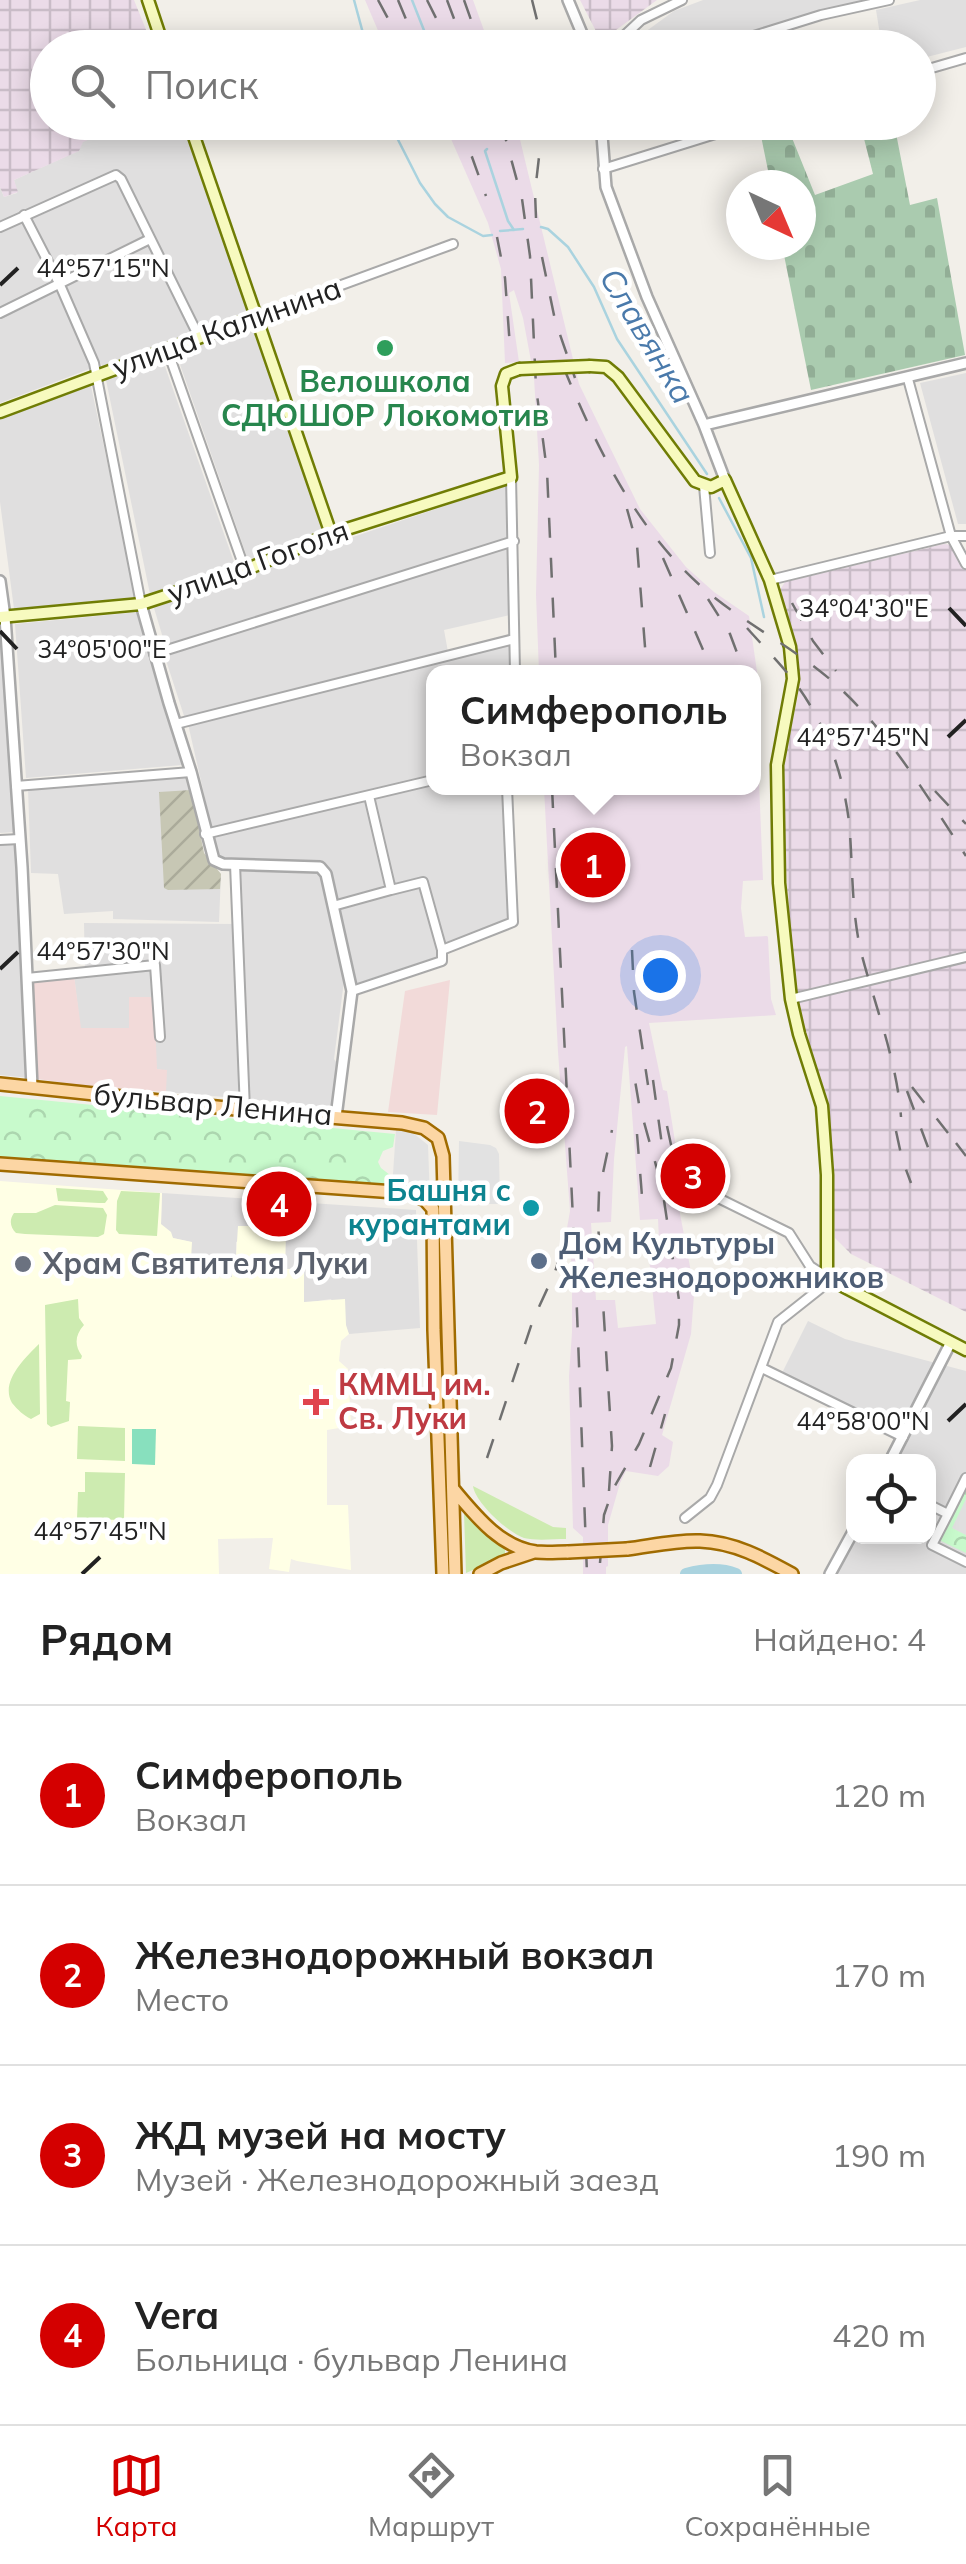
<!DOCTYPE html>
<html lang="ru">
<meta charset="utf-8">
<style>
body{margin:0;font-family:Mulish,sans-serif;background:#f2f2f2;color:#222}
.controls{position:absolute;right:30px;bottom:30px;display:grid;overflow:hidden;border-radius:20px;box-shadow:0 5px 25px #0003}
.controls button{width:90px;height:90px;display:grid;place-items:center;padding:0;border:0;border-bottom:2px solid #e0e0e0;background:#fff;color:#222;font:50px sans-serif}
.compass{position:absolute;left:726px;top:170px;width:90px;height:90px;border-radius:50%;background:#fff;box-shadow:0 5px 25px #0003;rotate:136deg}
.you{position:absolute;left:660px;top:975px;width:35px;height:35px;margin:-25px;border:8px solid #fff;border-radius:50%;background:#1a73e8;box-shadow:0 0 0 15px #1a73e833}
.badge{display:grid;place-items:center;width:65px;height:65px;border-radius:50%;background:#d40000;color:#fff;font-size:32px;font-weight:700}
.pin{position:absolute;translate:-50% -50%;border:5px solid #fff;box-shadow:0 2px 10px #0006}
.popup{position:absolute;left:426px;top:665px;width:335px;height:130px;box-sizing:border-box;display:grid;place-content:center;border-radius:20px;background:#fff;filter:drop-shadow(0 2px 8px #0005);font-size:32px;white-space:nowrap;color:#767676}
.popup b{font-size:38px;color:#222}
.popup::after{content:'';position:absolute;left:50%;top:100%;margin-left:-20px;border:20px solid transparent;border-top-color:#fff}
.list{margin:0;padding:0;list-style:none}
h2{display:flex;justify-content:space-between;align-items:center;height:130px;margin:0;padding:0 40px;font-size:42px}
h2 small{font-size:32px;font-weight:400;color:#767676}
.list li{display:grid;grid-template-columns:65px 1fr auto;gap:30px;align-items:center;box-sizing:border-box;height:180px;padding:0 40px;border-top:2px solid #e0e0e0}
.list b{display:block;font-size:38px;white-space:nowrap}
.list p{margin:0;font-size:32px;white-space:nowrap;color:#767676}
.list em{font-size:32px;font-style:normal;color:#767676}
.icon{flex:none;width:55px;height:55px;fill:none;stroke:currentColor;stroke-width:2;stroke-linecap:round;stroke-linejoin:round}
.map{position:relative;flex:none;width:966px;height:1574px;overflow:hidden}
.search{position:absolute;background:#fff;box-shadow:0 5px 25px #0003;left:30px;right:30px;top:30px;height:110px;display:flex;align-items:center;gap:25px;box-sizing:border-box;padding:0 35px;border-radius:55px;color:#767676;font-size:38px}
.sheet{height:850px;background:#fff}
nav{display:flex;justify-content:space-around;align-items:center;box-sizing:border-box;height:140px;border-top:2px solid #e0e0e0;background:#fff;font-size:28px;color:#767676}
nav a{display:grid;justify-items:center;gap:5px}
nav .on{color:#d40000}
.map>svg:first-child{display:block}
.residential{fill:#e0dfdf}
.commercial{fill:#f2dad9}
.industrial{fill:url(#industrial-grid)}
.education{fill:#ffffe5}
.railway{fill:#ebdbe8;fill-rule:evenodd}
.construction{fill:url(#construction-furrows)}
.grass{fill:#cdebb0}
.cemetery{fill:url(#cemetery-stones)}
.park{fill:url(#park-crowns)}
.pitch{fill:#88e0be}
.parking{fill:#e2e2e2}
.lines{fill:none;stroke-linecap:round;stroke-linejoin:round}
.stream{stroke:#aad3df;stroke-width:2.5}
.river{stroke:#aad3df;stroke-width:12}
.minor-casing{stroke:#a9a9a9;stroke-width:12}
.tertiary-casing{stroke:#a9a9a9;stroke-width:14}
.secondary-casing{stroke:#707d05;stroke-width:15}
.primary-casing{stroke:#a06b00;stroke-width:16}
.minor{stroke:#fff;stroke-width:8}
.tertiary{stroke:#fff;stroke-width:9}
.secondary{stroke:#f7fabf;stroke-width:10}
.primary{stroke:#fcd6a4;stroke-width:11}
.rail{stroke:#707070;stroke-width:2.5;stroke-dasharray:20 20;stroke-linecap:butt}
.secondary-bridge-casing{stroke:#707d05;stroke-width:15;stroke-linecap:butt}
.primary-bridge-casing{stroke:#a06b00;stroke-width:16;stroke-linecap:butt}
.secondary-bridge{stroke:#f7fabf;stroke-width:10}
.primary-bridge{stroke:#fcd6a4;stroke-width:11}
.ticks{fill:none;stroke:#222;stroke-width:4}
.leisure-dot{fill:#2e9e5b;stroke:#fff;stroke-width:4}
.culture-dot{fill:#0f9aa8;stroke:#fff;stroke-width:4}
.service-dot{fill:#5c6f8a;stroke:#fff;stroke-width:4}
.worship-dot{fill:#6b7280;stroke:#fff;stroke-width:4}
.health-dot{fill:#e0444e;stroke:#fff;stroke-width:4}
.labels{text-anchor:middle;stroke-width:9;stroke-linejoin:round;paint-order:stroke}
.street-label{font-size:30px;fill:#222;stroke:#fff}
.leisure-label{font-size:30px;font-weight:bold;fill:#27864d;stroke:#fff}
.culture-label{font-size:30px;font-weight:bold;fill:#0d838f;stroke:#fff;text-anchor:end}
.service-label{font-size:30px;font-weight:bold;fill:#4e5e75;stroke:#fff;text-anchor:start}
.worship-label{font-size:30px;font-weight:bold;fill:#5b616d;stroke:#fff;text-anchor:start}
.health-label{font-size:30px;font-weight:bold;fill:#be3a42;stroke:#fff;text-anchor:start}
.water-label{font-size:32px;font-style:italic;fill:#4a7aab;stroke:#fff}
.ticks-label{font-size:25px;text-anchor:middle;fill:#222;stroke:#fff;stroke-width:9;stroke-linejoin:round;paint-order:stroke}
</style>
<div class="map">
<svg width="966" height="1574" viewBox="0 0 966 1574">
<defs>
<pattern id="industrial-grid" width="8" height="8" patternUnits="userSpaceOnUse" patternTransform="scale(2.5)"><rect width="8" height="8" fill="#ebdbe8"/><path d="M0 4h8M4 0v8" fill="none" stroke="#c9bcc7"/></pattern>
<pattern id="construction-furrows" width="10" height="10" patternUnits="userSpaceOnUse" patternTransform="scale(2.5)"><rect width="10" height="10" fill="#c7c7b4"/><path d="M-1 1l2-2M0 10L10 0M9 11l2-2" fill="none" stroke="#abab9a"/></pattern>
<pattern id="cemetery-stones" width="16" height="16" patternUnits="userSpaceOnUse" patternTransform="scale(2.5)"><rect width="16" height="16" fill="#aacbaf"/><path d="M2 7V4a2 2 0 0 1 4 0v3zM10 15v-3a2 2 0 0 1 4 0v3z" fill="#92ae96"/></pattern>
<pattern id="park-crowns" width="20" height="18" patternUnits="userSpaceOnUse" patternTransform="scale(2.5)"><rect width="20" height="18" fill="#c8facc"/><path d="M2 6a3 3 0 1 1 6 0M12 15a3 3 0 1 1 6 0" fill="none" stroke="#acd6af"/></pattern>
</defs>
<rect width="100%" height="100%" fill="#f2efe9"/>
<path class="residential" d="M 703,0 L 871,0 L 688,47 L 623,48 L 674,11 Z
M 920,0 L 966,0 L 966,47 L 919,59 L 918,48 L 882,47 L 876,10 Z
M 130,123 L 181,123 L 254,313 L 199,332 L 117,174 L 0,225 L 0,187 L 4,197 L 17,193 L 14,180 L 78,151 L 82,142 Z
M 117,177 L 147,239 L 62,281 L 28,217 Z
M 23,220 L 54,284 L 0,309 L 0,231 Z
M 150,244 L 192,333 L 102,366 L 63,288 Z
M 57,289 L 92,368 L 0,403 L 0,316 Z
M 254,326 L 322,530 L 248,560 L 176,353 Z
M 162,358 L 235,565 L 150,594 L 106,380 Z
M 966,373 L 966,524 L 958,524 L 920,383 Z
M 91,386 L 136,597 L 14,609 L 0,502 L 0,419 Z
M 510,484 L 513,537 L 166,648 L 154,608 L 335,543 Z
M 512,545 L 510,615 L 444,630 L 448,652 L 185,719 L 164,654 Z
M 139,612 L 174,724 L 182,765 L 26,778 L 15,624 Z
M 0,625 L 15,832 L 0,833 Z
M 513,643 L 513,672 L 433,672 L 433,777 L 212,829 L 188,724 Z
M 188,776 L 204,853 L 221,874 L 219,922 L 113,919 L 113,911 L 64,914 L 58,874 L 31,873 L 28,789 Z
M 433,781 L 433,788 L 505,788 L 512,920 L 442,947 L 425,879 L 392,888 L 370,797 Z
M 366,798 L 388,889 L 335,904 L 326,869 L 222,859 L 219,856 L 213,834 Z
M 14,843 L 25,979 L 31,1078 L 0,1075 L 0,844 Z
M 236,865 L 323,871 L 345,973 L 334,1059 L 340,1067 L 334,1109 L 250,1099 Z
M 421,884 L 440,950 L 438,959 L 354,987 L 334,908 Z
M 84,923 L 237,924 L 248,1099 L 166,1092 L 166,1071 L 157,1069 L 129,1028 L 80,1028 L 74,975 L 85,974 Z
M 162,1193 L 416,1210 L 420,1328 L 349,1334 L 331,1299 L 304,1303 L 285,1270 L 286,1226 L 236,1242 L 236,1258 L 232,1259 L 232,1277 L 189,1277 L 191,1242 L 173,1238 L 161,1225 Z
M 808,1321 L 845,1339 L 966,1371 L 966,1574 L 835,1574 L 856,1537 L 928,1536 L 929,1508 L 938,1505 L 929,1500 L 928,1461 L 895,1461 L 937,1378 L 933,1371 L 929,1374 L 901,1431 L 782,1373 Z"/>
<path class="commercial" d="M 74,975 L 81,1028 L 129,1028 L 129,997 L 154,997 L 157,1069 L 167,1070 L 166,1092 L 84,1086 L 31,1078 L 25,979 Z
M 450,980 L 437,1115 L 388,1112 L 405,991 Z"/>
<path class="industrial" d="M 0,0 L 134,0 L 153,47 L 48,48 L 48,122 L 131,123 L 83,142 L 79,151 L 14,180 L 18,192 L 4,197 L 0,187 Z
M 580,0 L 657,0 L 601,41 Z
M 944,544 L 953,545 L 966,569 L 966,1312 L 851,1254 L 835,1238 L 828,1117 L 823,1093 L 798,1011 L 790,941 L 783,813 L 783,763 L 798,696 L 799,664 L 780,590 L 785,582 Z"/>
<path class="education" d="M 0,1181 L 162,1193 L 161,1224 L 171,1232 L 173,1238 L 192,1242 L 190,1277 L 232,1277 L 232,1259 L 236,1258 L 238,1226 L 286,1226 L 285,1269 L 304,1269 L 304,1302 L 345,1299 L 346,1325 L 349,1334 L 341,1341 L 339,1361 L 348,1369 L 351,1426 L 327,1430 L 327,1505 L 348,1505 L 351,1570 L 297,1561 L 291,1559 L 289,1572 L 269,1569 L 273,1538 L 218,1539 L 219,1574 L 0,1574 Z"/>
<path class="railway" d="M 365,0 L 473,0 L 490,47 L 385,47 Z
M 444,123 L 516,123 L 579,384 L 640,509 L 686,567 L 714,592 L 749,616 L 758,679 L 755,682 L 763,880 L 743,881 L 741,908 L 745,937 L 767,936 L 768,937 L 771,999 L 776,1015 L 649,1023 L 663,1090 L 667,1091 L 681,1179 L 674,1182 L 691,1272 L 694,1295 L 691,1334 L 662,1435 L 673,1442 L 669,1466 L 658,1476 L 626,1471 L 620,1483 L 608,1525 L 608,1566 L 606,1567 L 606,1574 L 583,1574 L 583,1537 L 573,1528 L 569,1376 L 572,1332 L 572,1277 L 570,1236 L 566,1234 L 570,1211 L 558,1052 L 544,788 L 753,788 L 753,672 L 539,672 L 536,595 L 539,465 L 534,377 L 523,318 L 514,290 L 509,293 L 519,362 L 505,363 L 501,269 L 488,223 ZM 627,1046 L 640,1220 L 658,1219 L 659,1239 L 662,1239 L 662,1245 L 648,1248 L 656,1324 L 618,1328 L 615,1300 L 596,1300 L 591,1223 L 611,1222 L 614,1159 L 625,1047 Z"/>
<path class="construction" d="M 191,790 L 204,853 L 221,874 L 220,889 L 168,890 L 164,888 L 159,792 Z"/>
<path class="grass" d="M 56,1188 L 103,1191 L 108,1199 L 105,1203 L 99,1203 L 58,1201 Z
M 121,1191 L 160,1193 L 157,1236 L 119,1234 L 116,1230 L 117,1201 Z
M 55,1205 L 103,1208 L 107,1215 L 104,1234 L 98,1237 L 25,1234 L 16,1233 C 10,1227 9,1220 14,1213 L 36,1213 Z
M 78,1299 L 79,1318 L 84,1325 C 75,1335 74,1345 82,1356 L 81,1359 L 68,1360 L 66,1401 L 70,1402 L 69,1421 L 51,1427 L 47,1424 L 45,1305 Z
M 39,1344 L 40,1414 L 31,1419 C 23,1415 18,1410 12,1403 C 0,1382 24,1359 39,1344 Z
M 78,1426 L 125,1428 L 125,1461 L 77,1459 Z
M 85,1472 L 125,1473 L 124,1520 L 77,1519 L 78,1492 L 85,1492 Z
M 473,1486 L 553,1527 L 566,1528 L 566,1539 C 553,1539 536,1541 524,1538 C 508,1533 475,1502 473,1486 Z
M 464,1513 L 505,1550 L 505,1556 L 466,1573 Z"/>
<path class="cemetery" d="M 860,123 L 894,123 L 910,205 L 937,198 L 965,355 L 811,390 L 782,245 L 801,245 L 801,185 L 771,185 L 761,136 L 788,128 L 815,195 L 873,174 Z"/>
<path class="park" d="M 0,1096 L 395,1134 L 393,1147 L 383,1151 L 378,1162 L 381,1168 L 390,1175 L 389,1188 L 0,1159 Z
M 966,1486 L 966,1499 L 952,1528 L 966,1535 L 966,1553 L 939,1540 Z"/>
<path class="pitch" d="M 132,1429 L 156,1429 L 155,1465 L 132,1464 Z"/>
<path class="parking" d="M 396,1130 L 413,1133 L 428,1145 L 430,1200 L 416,1190 L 392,1188 Z
M 459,1141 L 490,1145 L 496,1148 L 499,1154 L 500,1204 L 458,1204 Z"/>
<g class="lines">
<path class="stream" d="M 354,0 L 367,48
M 412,0 L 431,48
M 389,122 L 420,183 L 435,204 L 448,217 L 483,236 L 492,235
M 487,149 L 485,151 L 508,221 L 514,230
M 541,227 L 548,229 L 568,247 L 594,287 L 617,339 L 707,474
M 500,231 L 523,229
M 719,498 L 751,558 L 764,617"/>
<path class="river" d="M 686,1574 C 701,1570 721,1568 736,1574"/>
<defs>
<path id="minor" d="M 611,48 L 641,20 L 682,0
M 715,48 L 821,15 L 889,0
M 918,72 L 966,58
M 603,169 L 754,122
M 24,215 L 60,285 L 94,363 L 141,604
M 0,227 L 116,175 L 121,179 L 199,337
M 0,313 L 150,239
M 257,316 L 453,244
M 167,349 L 245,570
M 908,379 L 951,536 L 966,564
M 511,477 L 515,672
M 704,486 L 710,553
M 770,580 L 951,536 L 966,536
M 154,654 L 514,541
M 176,724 L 514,639
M 16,786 L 191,772
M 205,834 L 433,780
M 0,840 L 20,839
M 235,864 L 245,1110
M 391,890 L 423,882 L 442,950
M 333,906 L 391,890 L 369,796
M 27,978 L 155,965 L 160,1037
M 352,991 L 442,961 L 442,950 L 513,922 L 507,788
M 791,999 L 966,957
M 762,1368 L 903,1437
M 928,1504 L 948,1514 L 932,1545 L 966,1562
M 948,1514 L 966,1478
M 685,1518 L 710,1498 L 717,1485 L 778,1322 L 831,1280 L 810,1266 L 789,1233 L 700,1189"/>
<path id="tertiary" d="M 568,0 L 588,48
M 601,122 L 606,187 L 647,297 L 704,425 L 725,480
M 704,425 L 966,363
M 0,581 L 5,617 L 22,867 L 32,1087
M 141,604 L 169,703 L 191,772 L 214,860 L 223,864 L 320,867 L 326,874 L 352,991 L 336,1117
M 890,1461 L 951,1342
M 830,1574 L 854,1530"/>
<path id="secondary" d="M 148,0 L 164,48
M 189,122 L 331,534
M 590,366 L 606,367 L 618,377 L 695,481 L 711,487 L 725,480 L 770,580 L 790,647 L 793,679 L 777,765 L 779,883 L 791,999 L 799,1034 L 822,1106 L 827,1175 L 827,1269 L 831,1280 L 966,1350
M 0,412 L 257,316
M 0,617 L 141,604 L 245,570 L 331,534 L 511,477 L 502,386 L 506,374 L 519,369"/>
<path id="primary" d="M 0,1084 L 245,1110 L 402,1123 L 424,1128 L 438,1138 L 443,1156 L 455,1574
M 0,1164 L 409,1193 L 425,1200 L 433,1209 L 434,1330 L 443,1574
M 454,1490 C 475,1515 501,1548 536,1552 C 547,1553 558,1552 568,1552
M 627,1549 C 651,1546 676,1540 700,1541 C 734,1542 763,1558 792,1574
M 480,1574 L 501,1563 L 534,1552"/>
</defs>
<use href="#minor" class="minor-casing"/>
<use href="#tertiary" class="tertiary-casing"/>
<use href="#secondary" class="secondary-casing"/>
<use href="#primary" class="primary-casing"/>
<use href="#minor" class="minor"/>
<use href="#tertiary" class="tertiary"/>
<use href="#secondary" class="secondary"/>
<use href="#primary" class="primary"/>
<path class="rail" d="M 378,0 L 404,48
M 398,0 L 418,48
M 427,0 L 450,46
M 447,0 L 465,48
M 464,0 L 481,48
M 532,0 L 544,48
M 451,122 L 472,157 L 486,196
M 501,122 L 522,199 L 530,256 L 536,387 L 547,471 L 556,672
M 536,218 L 535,192 L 543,122
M 497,237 L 505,278 L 510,347
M 542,257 L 555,320 L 575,378
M 563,366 C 599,453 640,538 715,598 C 757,631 805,654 844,692 C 893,739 929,799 966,856
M 627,509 L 637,545 L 647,672
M 663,558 L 711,668
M 708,599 L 730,634 L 739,658
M 792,603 L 813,641 L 836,671
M 747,628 C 762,645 779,662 793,680 C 824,720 843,771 849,822 C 853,865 851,909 861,952 C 875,1006 897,1061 901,1117
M 552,788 L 575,1260 L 587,1574
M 935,791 L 966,824
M 632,950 L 634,992 L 648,1085
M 653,1080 L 662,1145
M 912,1087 L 948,1133
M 907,1091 L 932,1158
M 667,1126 L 679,1182
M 896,1131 L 902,1159 L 911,1183
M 637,1134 L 642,1196
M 956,1143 L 966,1156
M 487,1458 L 533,1320 L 555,1272 L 568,1230
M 650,1467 L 665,1414
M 609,1491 L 612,1446 L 598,1223 L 599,1192 L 612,1130
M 600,1563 L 604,1515 L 613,1489 L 639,1444 L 671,1368 L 679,1325 L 679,1300 L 662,1187 L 639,1104 L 633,1069"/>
<defs>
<path id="secondary-bridge" d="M 519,369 L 590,366"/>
<path id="primary-bridge" d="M 568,1552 L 627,1549"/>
</defs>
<use href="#secondary-bridge" class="secondary-bridge-casing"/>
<use href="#primary-bridge" class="primary-bridge-casing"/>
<use href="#secondary-bridge" class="secondary-bridge"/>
<use href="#primary-bridge" class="primary-bridge"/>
</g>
<path class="ticks" d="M 0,285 L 18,268M 949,608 L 966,626M 0,631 L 17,649M 948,737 L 966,720M 0,969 L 18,952M 948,1421 L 966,1404M 82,1574 L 100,1557"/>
<circle class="leisure-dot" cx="385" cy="348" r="10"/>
<circle class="culture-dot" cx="531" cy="1208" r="10"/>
<circle class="service-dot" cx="539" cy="1261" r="10"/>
<circle class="worship-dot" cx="23" cy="1264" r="10"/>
<path class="health-dot" d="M311 1387h10v10h10v10h-10v10h-10v-10h-10v-10h10z"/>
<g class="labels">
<g class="street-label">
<text transform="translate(227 328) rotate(-20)" y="10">улица Калинина</text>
<text transform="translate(258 562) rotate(-20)" y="10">улица Гоголя</text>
<text transform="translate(213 1105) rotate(5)" y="10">бульвар Ленина</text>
</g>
<g class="leisure-label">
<text x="385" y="392">Велошкола<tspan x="385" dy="34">СДЮШОР Локомотив</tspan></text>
</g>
<g class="culture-label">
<text x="511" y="1201">Башня с<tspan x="511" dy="34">курантами</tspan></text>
</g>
<g class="service-label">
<text x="559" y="1254">Дом Культуры<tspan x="559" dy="34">Железнодорожников</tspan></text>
</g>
<g class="worship-label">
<text x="43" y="1274">Храм Святителя Луки</text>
</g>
<g class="health-label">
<text x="338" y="1395">КММЦ им.<tspan x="338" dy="34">Св. Луки</tspan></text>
</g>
<g class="water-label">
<text transform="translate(647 336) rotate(59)" y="11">Славянка</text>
</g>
</g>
<g class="ticks-label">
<text x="103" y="277">44°57'15"N</text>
<text x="864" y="617">34°04'30"E</text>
<text x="102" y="658">34°05'00"E</text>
<text x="863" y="746">44°57'45"N</text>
<text x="103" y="960">44°57'30"N</text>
<text x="863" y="1430">44°58'00"N</text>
<text x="100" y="1540">44°57'45"N</text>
</g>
</svg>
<div class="controls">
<button><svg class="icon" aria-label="locate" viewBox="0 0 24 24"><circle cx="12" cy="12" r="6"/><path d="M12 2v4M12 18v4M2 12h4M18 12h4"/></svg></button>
</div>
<svg class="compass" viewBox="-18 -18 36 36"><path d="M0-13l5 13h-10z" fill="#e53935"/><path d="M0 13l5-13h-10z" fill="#767676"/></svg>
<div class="you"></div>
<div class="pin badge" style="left:593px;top:865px">1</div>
<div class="popup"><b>Симферополь</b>Вокзал</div>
<div class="pin badge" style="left:537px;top:1111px">2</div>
<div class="pin badge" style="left:693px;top:1176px">3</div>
<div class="pin badge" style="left:279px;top:1204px">4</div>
<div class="search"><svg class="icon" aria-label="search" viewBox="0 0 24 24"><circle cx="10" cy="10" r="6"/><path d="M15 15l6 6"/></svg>Поиск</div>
</div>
<section class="sheet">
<h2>Рядом<small>Найдено: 4</small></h2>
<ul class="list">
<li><span class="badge">1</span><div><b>Симферополь</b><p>Вокзал</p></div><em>120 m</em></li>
<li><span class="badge">2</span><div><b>Железнодорожный вокзал</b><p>Место</p></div><em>170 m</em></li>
<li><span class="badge">3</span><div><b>ЖД музей на мосту</b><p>Музей · Железнодорожный заезд</p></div><em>190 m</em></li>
<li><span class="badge">4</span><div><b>Vera</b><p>Больница · бульвар Ленина</p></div><em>420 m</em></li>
</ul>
</section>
<nav>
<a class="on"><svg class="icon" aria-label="map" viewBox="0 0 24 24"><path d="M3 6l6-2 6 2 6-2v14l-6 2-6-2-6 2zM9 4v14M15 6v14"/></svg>Карта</a>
<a><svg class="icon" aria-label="directions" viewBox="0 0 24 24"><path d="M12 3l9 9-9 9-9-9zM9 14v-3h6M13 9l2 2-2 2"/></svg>Маршрут</a>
<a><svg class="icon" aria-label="saved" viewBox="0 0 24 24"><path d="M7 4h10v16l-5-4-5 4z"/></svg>Сохранённые</a>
</nav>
